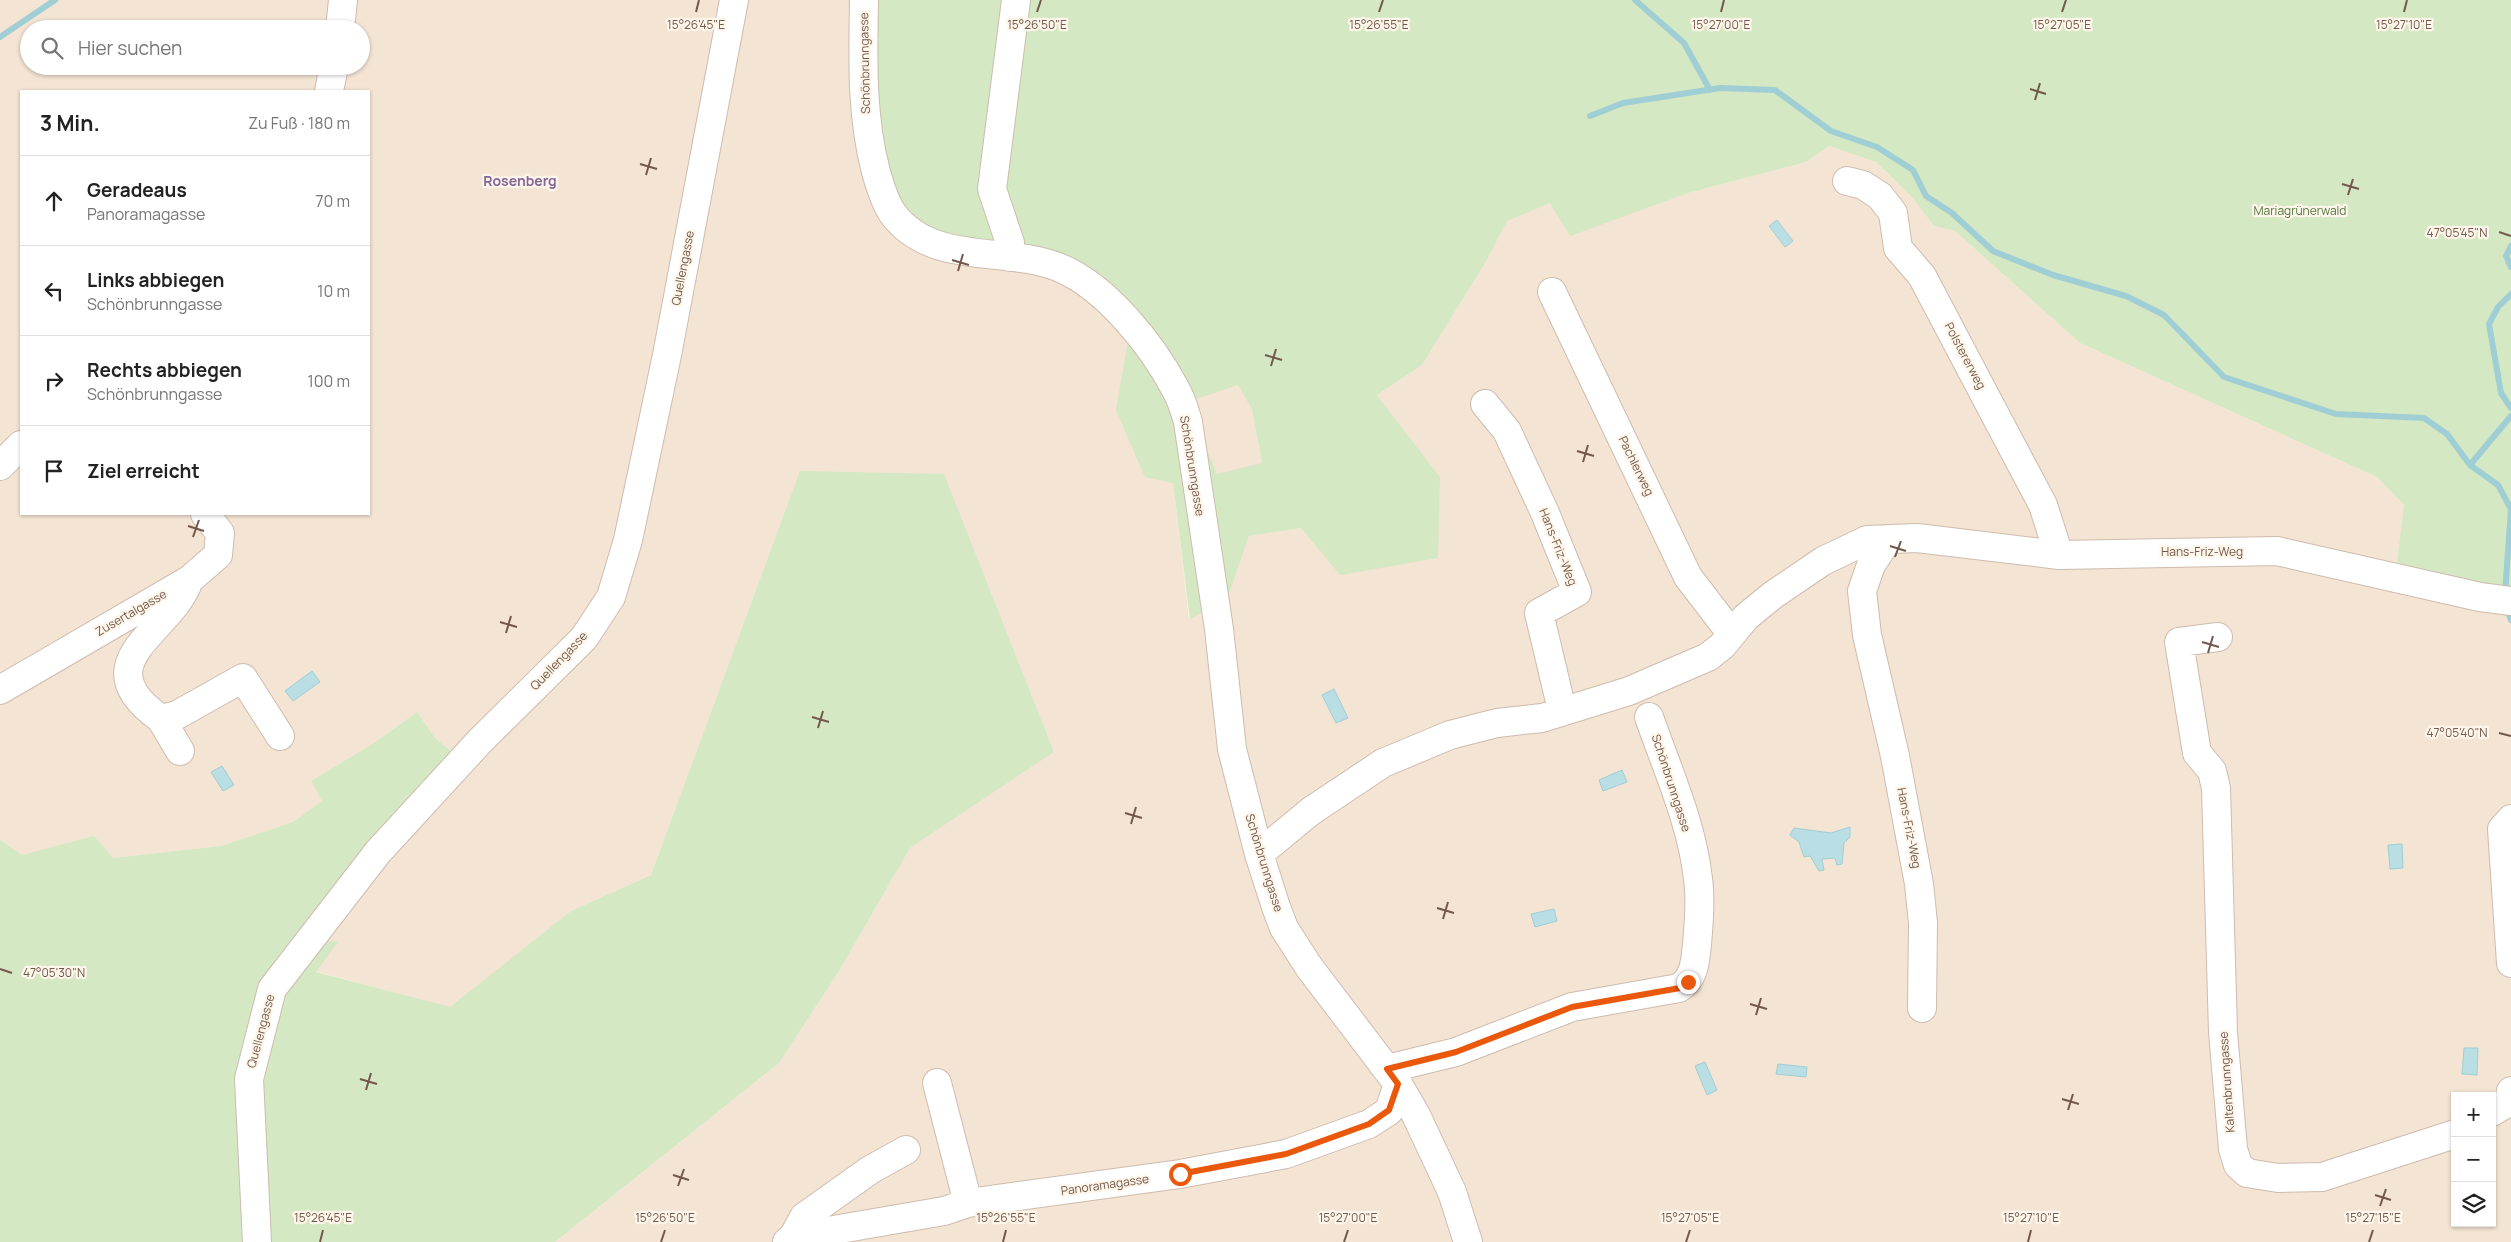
<!DOCTYPE html>
<html lang="de">
<meta charset="utf-8">
<style>
body{margin:0;font-family:Manrope,sans-serif;background:#f6f6f6;color:#222}
.controls{position:absolute;right:15px;bottom:15px;display:grid;overflow:hidden;border-radius:0px;box-shadow:0 1px 4px #0004}
.controls button{width:45px;height:45px;display:grid;place-items:center;padding:0;border:0;border-bottom:1px solid #e0e0e0;background:#fff;color:#222;font:25px sans-serif}
.stop{position:absolute;width:15px;height:15px;margin:-11px;border:4px solid #ea580c;border-radius:50%;background:#fff}
.stop.end{background:#ea580c;border-color:#fff;box-shadow:0 1px 5px #0008}
.list{margin:0;padding:0;list-style:none}
h2{display:flex;justify-content:space-between;align-items:center;height:65px;margin:0;padding:0 20px;font-size:21px}
h2 small{font-size:16px;font-weight:400;color:#767676}
.list li{display:grid;grid-template-columns:32px 1fr auto;gap:15px;align-items:center;box-sizing:border-box;height:90px;padding:0 20px;border-top:1px solid #e0e0e0}
.list b{display:block;font-size:19px;white-space:nowrap}
.list p{margin:0;font-size:16px;white-space:nowrap;color:#767676}
.list em{font-size:16px;font-style:normal;color:#767676}
.icon{flex:none;width:28px;height:28px;fill:none;stroke:currentColor;stroke-width:2;stroke-linecap:round;stroke-linejoin:round}
.map{position:relative;flex:none;width:2511px;height:1242px;overflow:hidden}
.search{position:absolute;background:#fff;box-shadow:0 1px 4px #0004;left:20px;top:20px;width:350px;height:55px;display:flex;align-items:center;gap:12px;box-sizing:border-box;padding:0 18px;border-radius:28px;color:#767676;font-size:19px}
.panel{position:absolute;background:#fff;box-shadow:0 1px 4px #0004;left:20px;top:90px;width:350px;height:425px;border-radius:0px}
.map>svg:first-child{display:block}
.residential{fill:#f3e4d3;fill-rule:evenodd}
.green{fill:#d3e8c3}
.water{fill:#b9dee4;stroke:#a0ced5}
.lines{fill:none;stroke-linecap:round;stroke-linejoin:round}
.stream{stroke:#a0ced5;stroke-width:6}
.minor-casing{stroke:#cebcae;stroke-width:30}
.minor{stroke:#fff;stroke-width:28}
.route{stroke:#ea580c;stroke-width:6}
.ticks{fill:none;stroke:#73584b;stroke-width:2}
.labels{text-anchor:middle;stroke-width:4.5;stroke-linejoin:round;paint-order:stroke}
.street-label{font-size:12px;fill:#73584b;stroke:#fef6ea}
.park-label{font-size:12px;fill:#547843;stroke:#fef6ea}
.neighbourhood-label{font-size:14px;font-weight:bold;fill:#856696;stroke:#fef6ea}
.ticks-label{font-size:12px;text-anchor:middle;fill:#73584b;stroke:#fef6ea;stroke-width:4.5;stroke-linejoin:round;paint-order:stroke}
</style>
<div class="map">
<svg width="2511" height="1242" viewBox="0 0 2511 1242">
<rect width="100%" height="100%" fill="#fbf2e4"/>
<path class="residential" d="M 0,0 L 876,0 L 1010,243 L 1238,384 L 1252,409 L 1262,464 L 1217,474 L 1189,405 L 1173,483 L 1189,619 L 1229,594 L 1249,536 L 1301,528 L 1340,575 L 1440,477 L 1377,395 L 1422,365 L 1485,263 L 1507,220 L 1550,203 L 1688,193 L 1806,162 L 1829,146 L 1876,162 L 1911,196 L 1934,226 L 1955,231 L 2080,343 L 2377,477 L 2404,505 L 2511,592 L 2511,1242 L 555,1242 L 779,1063 L 839,971 L 910,848 L 1054,752 L 944,475 L 800,472 L 651,875 L 571,911 L 450,1008 L 315,971 L 311,938 L 460,757 L 435,738 L 417,712 L 374,743 L 311,781 L 322,801 L 293,822 L 221,846 L 113,858 L 94,837 L 22,855 L 0,840 ZM 29,29 L 361,29 L 361,66 L 29,66 ZM 21,91 L 369,91 L 369,514 L 21,514 ZM 2455,1096 L 2492,1096 L 2492,1223 L 2455,1223 Z"/>
<path class="green" d="M 876,0 L 2511,0 L 2511,592 L 2396,572 L 2404,505 L 2377,477 L 2080,343 L 1955,231 L 1934,226 L 1911,196 L 1876,162 L 1829,146 L 1806,162 L 1688,193 L 1570,236 L 1550,203 L 1507,221 L 1485,263 L 1422,365 L 1377,395 L 1440,477 L 1438,558 L 1340,575 L 1301,528 L 1249,536 L 1229,594 L 1190,620 L 1173,483 L 1145,477 L 1116,410 L 1128,341 L 1189,405 L 1217,474 L 1262,463 L 1252,409 L 1238,385 L 1187,402 L 1120,293 L 960,244 L 908,219 L 888,181 L 875,119 Z
M 800,471 L 944,474 L 1054,752 L 910,848 L 839,971 L 779,1063 L 555,1242 L 257,1242 L 249,1079 L 272,989 L 311,938 L 338,942 L 316,972 L 450,1007 L 571,911 L 651,875 Z
M 417,712 L 435,738 L 460,758 L 265,988 L 247,1242 L 0,1242 L 0,840 L 22,855 L 94,836 L 113,858 L 221,846 L 293,822 L 322,801 L 311,781 L 374,743 Z"/>
<path class="water" d="M 1777,220 L 1793,241 L 1785,247 L 1769,226 Z
M 312,671 L 320,682 L 293,701 L 285,691 Z
M 1334,689 L 1348,718 L 1336,723 L 1322,695 Z
M 222,766 L 234,785 L 223,791 L 211,772 Z
M 1622,770 L 1627,782 L 1603,791 L 1599,780 Z
M 1850,827 L 1850,837 L 1844,843 L 1842,864 L 1837,865 L 1835,858 L 1822,859 L 1824,870 L 1819,871 L 1810,856 L 1804,857 L 1799,842 L 1790,835 L 1794,828 L 1831,833 Z
M 2402,844 L 2403,868 L 2390,869 L 2388,845 Z
M 1554,909 L 1557,921 L 1535,927 L 1531,914 Z
M 2464,1048 L 2478,1048 L 2477,1075 L 2462,1074 Z
M 1705,1062 L 1717,1090 L 1707,1095 L 1695,1066 Z
M 1778,1064 L 1807,1067 L 1806,1077 L 1776,1074 Z"/>
<g class="lines">
<path class="stream" d="M 1635,0 L 1684,43 L 1710,90
M 0,37 L 55,0
M 1590,116 L 1623,103 L 1720,88 L 1775,90 L 1831,131 L 1877,147 L 1913,170 L 1926,196 L 1952,213 L 1993,251 L 2053,275 L 2126,296 L 2164,315 L 2224,377 L 2336,414 L 2424,418 L 2447,434 L 2470,465 L 2498,485 L 2511,509 L 2505,594
M 2511,246 L 2506,256 L 2511,267
M 2511,294 L 2498,307 L 2489,324 L 2501,393 L 2511,408
M 2470,465 L 2511,416
M 2507,609 L 2511,620"/>
<defs>
<path id="minor" d="M 864,0 C 863,59 861,115 876,172 C 880,186 885,203 893,214 C 932,266 1005,246 1058,267 C 1106,286 1153,346 1176,390 C 1182,400 1185,412 1188,422 L 1219,629 L 1232,749 L 1259,854 L 1276,907 L 1284,928 L 1309,967 L 1398,1084 L 1416,1115 L 1452,1192 L 1468,1242
M 340,29 L 343,0
M 329,91 L 334,66
M 1847,181 L 1863,185 L 1880,196 L 1893,213 L 1898,248 L 1922,276 L 2000,424 L 2043,505 L 2059,555
M 1010,257 L 1010,243 L 992,189 L 1016,0
M 1552,292 L 1688,577 L 1731,633
M 1485,404 L 1507,431 L 1545,513 L 1577,592 L 1539,613 L 1562,710
M 0,466 L 21,445
M 1888,539 L 1871,565 L 1862,591 L 1867,635 L 1895,756 L 1919,884 L 1923,923 L 1922,1008
M 189,580 C 172,632 80,662 161,719 L 177,715 L 243,678 L 280,736
M 2218,637 L 2179,642 L 2197,753 L 2212,771 L 2216,788 L 2223,1032 L 2233,1149 L 2238,1165 L 2247,1173 L 2278,1178 L 2322,1177 L 2455,1134
M 0,690 L 189,580 L 218,555 L 220,533 L 205,514
M 161,719 L 180,751
M 2511,819 L 2502,829 L 2511,963
M 1259,854 L 1311,811 L 1383,763 L 1450,735 L 1497,723 L 1542,718 L 1629,691 L 1708,657 L 1722,646 L 1746,617 L 1773,595 L 1823,561 L 1867,540 L 1917,538 L 2059,555 L 2277,551 L 2480,597 L 2511,601
M 1387,1069 L 1456,1052 L 1572,1007 L 1679,988 C 1695,977 1695,962 1697,944 C 1699,923 1701,899 1698,879 C 1692,823 1667,769 1649,717
M 937,1083 L 968,1203
M 2492,1112 L 2509,1102 L 2511,1091
M 793,1237 L 804,1217 L 870,1170 L 906,1150
M 257,1242 L 249,1079 L 272,989 L 378,852 L 480,741 L 584,638 L 611,597 L 628,540 L 667,355 L 734,0
M 787,1242 L 793,1237 L 944,1211 L 968,1203 L 1180,1174 L 1286,1154 L 1369,1124 L 1389,1111 L 1398,1084"/>
</defs>
<use href="#minor" class="minor-casing"/>
<use href="#minor" class="minor"/>
</g>
<g class="lines">
<path class="route" d="M 1180,1174 L 1286,1154 L 1369,1124 L 1389,1110 L 1398,1084 L 1387,1069 L 1456,1052 L 1572,1007 L 1680,988 L 1688,982"/>
</g>
<path class="ticks" d="M 696,12 L 699,0M 1037,12 L 1041,0M 1379,12 L 1383,0M 1721,12 L 1724,0M 2062,12 L 2066,0M 2404,12 L 2407,0M 2030,89 L 2046,94M 2035,100 L 2040,83M 640,164 L 657,169M 646,175 L 651,158M 2342,184 L 2359,189M 2348,195 L 2353,179M 2499,232 L 2511,236M 952,260 L 969,265M 958,271 L 963,254M 1265,355 L 1282,360M 1271,366 L 1276,349M 1577,451 L 1594,456M 1583,462 L 1588,445M 188,526 L 204,531M 193,537 L 199,520M 1890,546 L 1906,551M 1895,557 L 1901,541M 500,622 L 517,627M 506,633 L 511,616M 2202,642 L 2219,647M 2208,653 L 2213,636M 812,717 L 829,722M 818,728 L 823,711M 2499,733 L 2511,736M 1125,813 L 1142,818M 1131,824 L 1136,807M 1437,908 L 1454,913M 1443,919 L 1448,902M 0,969 L 12,973M 1750,1004 L 1767,1009M 1756,1015 L 1761,998M 360,1079 L 377,1084M 366,1090 L 371,1073M 2062,1099 L 2079,1104M 2068,1110 L 2073,1094M 673,1175 L 689,1180M 678,1186 L 684,1169M 2375,1195 L 2391,1200M 2380,1206 L 2386,1189M 320,1242 L 323,1230M 661,1242 L 665,1230M 1003,1242 L 1006,1230M 1344,1242 L 1348,1230M 1686,1242 L 1690,1230M 2028,1242 L 2031,1230M 2369,1242 L 2373,1230"/>
<g class="labels">
<g class="street-label">
<text transform="translate(865 63) rotate(-91)" y="4">Schönbrunngasse</text>
<text transform="translate(683 268) rotate(-79)" y="4">Quellengasse</text>
<text transform="translate(1965 356) rotate(62)" y="4">Polstererweg</text>
<text transform="translate(1192 466) rotate(81)" y="4">Schönbrunngasse</text>
<text transform="translate(1636 466) rotate(64)" y="4">Pachlerweg</text>
<text transform="translate(1558 547) rotate(68)" y="4">Hans-Friz-Weg</text>
<text x="2202" y="556">Hans-Friz-Weg</text>
<text transform="translate(131 613) rotate(-30)" y="4">Zusertalgasse</text>
<text transform="translate(559 661) rotate(-46)" y="4">Quellengasse</text>
<text transform="translate(1671 783) rotate(72)" y="4">Schönbrunngasse</text>
<text transform="translate(1909 828) rotate(79)" y="4">Hans-Friz-Weg</text>
<text transform="translate(1264 863) rotate(73)" y="4">Schönbrunngasse</text>
<text transform="translate(261 1031) rotate(-75)" y="4">Quellengasse</text>
<text transform="translate(2227 1082) rotate(-94)" y="4">Kaltenbrunngasse</text>
<text transform="translate(1105 1185) rotate(-8)" y="4">Panoramagasse</text>
</g>
<g class="park-label">
<text x="2300" y="215">Mariagrünerwald</text>
</g>
<g class="neighbourhood-label">
<text x="520" y="186">Rosenberg</text>
</g>
</g>
<g class="ticks-label">
<text x="696" y="29">15°26'45"E</text>
<text x="1037" y="29">15°26'50"E</text>
<text x="1379" y="29">15°26'55"E</text>
<text x="1721" y="29">15°27'00"E</text>
<text x="2062" y="29">15°27'05"E</text>
<text x="2404" y="29">15°27'10"E</text>
<text x="2457" y="237">47°05'45"N</text>
<text x="2457" y="737">47°05'40"N</text>
<text x="54" y="977">47°05'30"N</text>
<text x="323" y="1222">15°26'45"E</text>
<text x="665" y="1222">15°26'50"E</text>
<text x="1006" y="1222">15°26'55"E</text>
<text x="1348" y="1222">15°27'00"E</text>
<text x="1690" y="1222">15°27'05"E</text>
<text x="2031" y="1222">15°27'10"E</text>
<text x="2373" y="1222">15°27'15"E</text>
</g>
</svg>
<div class="controls">
<button>+</button>
<button>−</button>
<button><svg class="icon" aria-label="layers" viewBox="0 0 24 24"><path d="M12 4l9 5-9 5-9-5zM3 14l9 5 9-5"/></svg></button>
</div>
<div class="stop" style="left:1180px;top:1174px"></div>
<div class="stop end" style="left:1688px;top:982px"></div>
<div class="search"><svg class="icon" aria-label="search" viewBox="0 0 24 24"><circle cx="10" cy="10" r="6"/><path d="M15 15l6 6"/></svg>Hier suchen</div>
<section class="panel">
<h2>3 Min.<small>Zu Fuß · 180 m</small></h2>
<ul class="list">
<li><svg class="icon" aria-label="ahead" viewBox="0 0 24 24"><path d="M12 20V5M6 11l6-6 6 6"/></svg><div><b>Geradeaus</b><p>Panoramagasse</p></div><em>70 m</em></li>
<li><svg class="icon" aria-label="left" viewBox="0 0 24 24"><path d="M17 20v-9H6M10 6l-5 5 5 5"/></svg><div><b>Links abbiegen</b><p>Schönbrunngasse</p></div><em>10 m</em></li>
<li><svg class="icon" aria-label="right" viewBox="0 0 24 24"><path d="M7 20v-9h11M14 6l5 5-5 5"/></svg><div><b>Rechts abbiegen</b><p>Schönbrunngasse</p></div><em>100 m</em></li>
<li><svg class="icon" aria-label="arrive" viewBox="0 0 24 24"><path d="M6 21V4h12l-3 4 3 4H6"/></svg><div><b>Ziel erreicht</b></div></li>
</ul>
</section>
</div>
